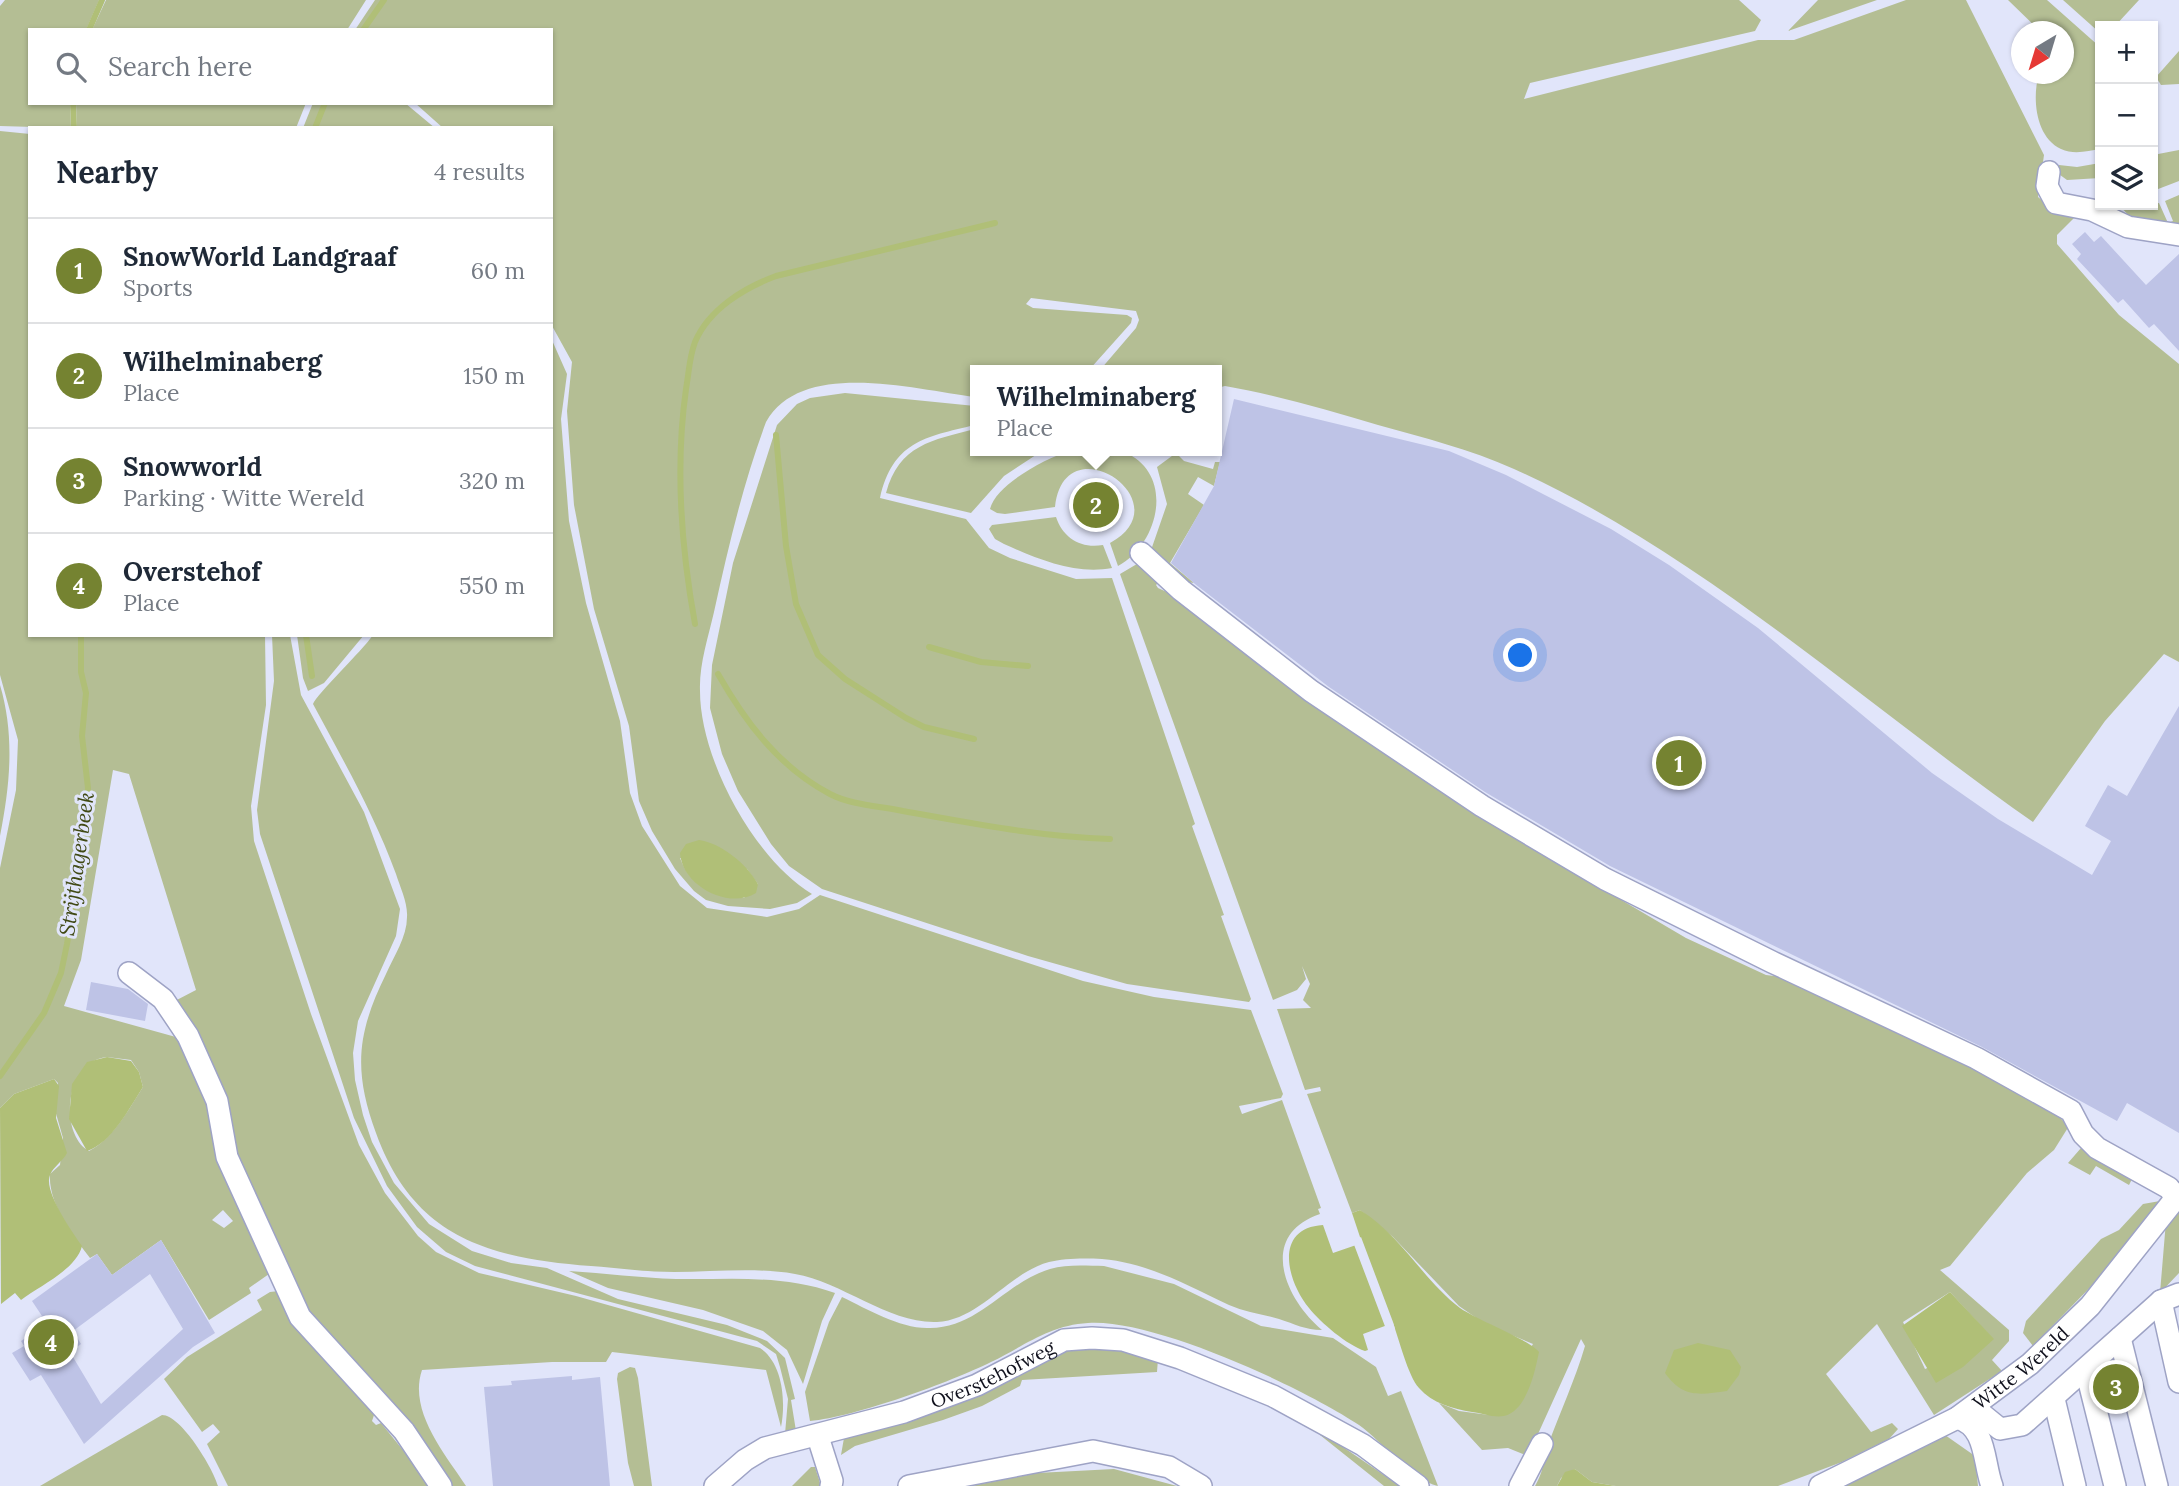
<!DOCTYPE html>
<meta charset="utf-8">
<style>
body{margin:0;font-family:Lora,serif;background:#f6f6f7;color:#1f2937}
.controls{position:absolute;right:21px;top:21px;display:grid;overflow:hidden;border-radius:0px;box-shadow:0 2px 5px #0004}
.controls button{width:63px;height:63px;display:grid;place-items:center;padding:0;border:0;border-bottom:2px solid #e0e1e3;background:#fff;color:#1f2937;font:35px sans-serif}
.compass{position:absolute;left:2011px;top:21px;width:63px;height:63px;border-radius:50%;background:#fff;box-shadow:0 2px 5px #0004;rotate:218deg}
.you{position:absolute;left:1521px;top:656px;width:24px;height:24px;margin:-18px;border:5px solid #fff;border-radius:50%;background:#1a73e8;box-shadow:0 0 0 10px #1a73e833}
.badge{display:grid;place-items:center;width:46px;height:46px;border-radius:50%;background:#758331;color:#fff;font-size:23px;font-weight:700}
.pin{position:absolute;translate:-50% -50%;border:4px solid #fff;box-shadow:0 2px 7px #0006}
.popup{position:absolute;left:970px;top:365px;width:252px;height:91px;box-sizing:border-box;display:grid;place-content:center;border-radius:0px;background:#fff;filter:drop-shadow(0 2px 5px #0005);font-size:23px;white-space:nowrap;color:#747a83}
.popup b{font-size:26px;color:#1f2937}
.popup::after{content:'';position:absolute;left:50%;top:100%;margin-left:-14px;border:14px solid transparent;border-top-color:#fff}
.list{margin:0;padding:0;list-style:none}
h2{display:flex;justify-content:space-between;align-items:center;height:91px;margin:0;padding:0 28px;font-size:30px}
h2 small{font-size:23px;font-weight:400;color:#747a83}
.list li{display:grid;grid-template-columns:46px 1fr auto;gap:21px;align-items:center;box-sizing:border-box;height:105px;padding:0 28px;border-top:2px solid #e0e1e3}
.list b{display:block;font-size:26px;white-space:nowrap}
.list p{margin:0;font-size:23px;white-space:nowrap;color:#747a83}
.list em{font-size:23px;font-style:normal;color:#747a83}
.icon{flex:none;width:38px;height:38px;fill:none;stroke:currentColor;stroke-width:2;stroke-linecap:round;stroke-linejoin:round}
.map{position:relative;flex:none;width:2179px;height:1486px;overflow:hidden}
.search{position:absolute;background:#fff;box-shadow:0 2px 5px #0004;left:28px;top:28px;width:525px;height:77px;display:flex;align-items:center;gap:18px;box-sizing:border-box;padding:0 24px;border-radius:0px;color:#747a83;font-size:26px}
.panel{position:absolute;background:#fff;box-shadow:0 2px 5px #0004;left:28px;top:126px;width:525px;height:511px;border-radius:0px}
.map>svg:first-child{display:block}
.green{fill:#b4be94;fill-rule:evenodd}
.water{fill:#b0bf77}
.pier{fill:#e1e5fa}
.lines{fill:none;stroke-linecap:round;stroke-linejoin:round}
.stream{stroke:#b0bf77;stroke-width:6}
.building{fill:#bec3e6;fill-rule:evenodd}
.minor-casing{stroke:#9ea3c5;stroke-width:24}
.minor{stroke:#fff;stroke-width:21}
.labels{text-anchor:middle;stroke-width:6;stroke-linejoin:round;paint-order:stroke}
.street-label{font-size:19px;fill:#0f101c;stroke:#e1e5fa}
.water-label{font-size:21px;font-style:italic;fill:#404914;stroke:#e1e5fa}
</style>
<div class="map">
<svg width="2179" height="1486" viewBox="0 0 2179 1486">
<rect width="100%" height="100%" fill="#e1e5fa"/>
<path class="green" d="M 5,0 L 99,0 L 86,30 L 30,30 L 30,103 L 70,103 L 71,128 L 0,126 L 0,6 Z
M 106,0 L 366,0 L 347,30 L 92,30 Z
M 375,0 L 1739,0 L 1761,20 L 1755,31 L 1530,83 L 1524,99 L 1758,40 L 1794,40 L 1906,0 L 1966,0 L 2044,155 L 2038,197 L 2050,207 L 2079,213 L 2057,235 L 2057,244 L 2119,315 L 2179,364 L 2179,662 L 2164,654 L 2105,721 L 2033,822 C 1864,704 1701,553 1514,469 C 1470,449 1424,438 1378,425 C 1327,410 1277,395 1225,386 L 1217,388 L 1217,370 L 1100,370 L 1136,328 L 1139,320 L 1136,311 L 1031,298 L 1026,304 L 1033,308 L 1127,315 L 1132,318 L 1131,323 L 1089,370 L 975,370 L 975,397 C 916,390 802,358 766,422 C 743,484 728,548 714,612 C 708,638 699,665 700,691 C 700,759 754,859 812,894 L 797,903 L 770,909 L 728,906 L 706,900 L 694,891 L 675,869 L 652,831 L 639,801 L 629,726 L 594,609 L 574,505 L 567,411 L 572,362 L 551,324 L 551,128 L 443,128 L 415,103 L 551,103 L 551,30 L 355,30 ZM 680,858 L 747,869 L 758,884 L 744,898 C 715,898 690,886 680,858 Z
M 1818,0 L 1877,0 L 1788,31 Z
M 2008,0 L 2047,0 L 2100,47 L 2100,149 C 2088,151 2074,155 2061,149 C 2035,137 2032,97 2039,74 L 2064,74 L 2064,32 L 2040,31 Z
M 2063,0 L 2139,0 L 2115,26 L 2100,26 L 2100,33 Z
M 2179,51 L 2179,84 L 2161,85 L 2156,77 Z
M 76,103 L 306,103 L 296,128 L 77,128 Z
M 313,103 L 405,103 L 435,128 L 303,128 Z
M 0,131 L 30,134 L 30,635 L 265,635 L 266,705 L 251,806 L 254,841 L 311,1014 L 359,1145 L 385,1193 L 418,1236 L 436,1252 L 479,1273 L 576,1296 L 760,1348 C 783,1363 786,1402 781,1427 L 766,1370 L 612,1352 L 606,1362 L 552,1362 L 422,1370 C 408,1411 445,1454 466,1486 L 445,1486 L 304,1315 L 171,1003 L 196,990 L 129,774 L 113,770 L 81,960 L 64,1006 L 183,1039 L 269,1274 L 249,1288 L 251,1293 L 209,1320 L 161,1240 L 112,1275 L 97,1254 L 90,1258 C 73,1235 48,1204 50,1174 L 60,1165 L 63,1138 L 55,1110 L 58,1083 L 54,1079 L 14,1094 L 0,1108 L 0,868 L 16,790 L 18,740 L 0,675 ZM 107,1057 L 131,1060 L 139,1072 L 143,1087 C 129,1109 113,1139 89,1151 C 59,1135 64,1061 107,1057 ZM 223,1210 L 233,1221 L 224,1228 L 212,1220 Z
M 2179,150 L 2179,181 L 2153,191 L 2153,155 Z
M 2100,163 L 2100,178 L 2067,180 L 2056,172 L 2059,165 L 2077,167 Z
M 2179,195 L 2179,228 L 2132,219 L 2119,205 L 2159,203 L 2168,223 L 2173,221 L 2165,201 Z
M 551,338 L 567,374 L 561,419 L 569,521 L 586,603 L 620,721 L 630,793 L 642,826 L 680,886 L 707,908 L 767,917 L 799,909 L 820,895 L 1083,981 L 1154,997 L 1251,1010 L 1283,1094 L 1281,1098 L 1239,1106 L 1242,1114 L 1282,1100 L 1321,1208 L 1318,1209 L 1320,1214 C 1258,1235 1284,1298 1322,1330 C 1305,1330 1295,1324 1279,1319 C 1262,1314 1245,1312 1229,1305 C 1186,1285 1149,1263 1102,1259 C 1086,1258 1064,1258 1049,1262 C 1008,1273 980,1320 937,1322 C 890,1324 842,1282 795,1274 C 755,1267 714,1272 674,1272 C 646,1272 618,1268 591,1266 C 489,1258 414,1238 376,1133 C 353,1070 357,1033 386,974 C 394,956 407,937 407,917 C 408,903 400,887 396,874 C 374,814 343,760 313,704 C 317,694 362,651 373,635 L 551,635 Z
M 845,393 L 975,406 L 975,425 C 924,437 893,442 880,498 L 966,519 L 989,548 L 1010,558 L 1076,579 L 1112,578 L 1195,824 L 1192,826 L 1224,915 L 1221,916 L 1251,999 L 1249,1002 L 1127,984 L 1028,956 L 822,889 L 789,866 L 771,844 L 738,791 L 722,754 L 710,708 L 712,665 L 733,563 L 777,425 L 797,404 L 810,398 Z
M 975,429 L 975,451 L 1042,451 L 1004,476 L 971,513 L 886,493 C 899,445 932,440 975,429 Z
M 1069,451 C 1085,451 1110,446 1124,452 C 1176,474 1159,544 1118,566 L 1110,543 C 1185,502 1064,421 1055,507 L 1005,514 L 997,513 L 990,509 C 996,484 1047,458 1069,451 Z
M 1176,453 L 1184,461 L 1213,469 L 1215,462 L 1220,462 L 1214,486 L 1198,477 L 1188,494 L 1204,505 L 1170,563 L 1194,583 L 1174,580 L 1150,553 L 1167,504 L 1157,467 Z
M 1056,517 C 1063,538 1081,549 1103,545 L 1112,568 C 1075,575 1037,559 1004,544 L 995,539 L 989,529 L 992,525 Z
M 1142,561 L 1160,581 L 1156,585 L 1158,588 L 1184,600 L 1487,821 L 1686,938 L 1766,975 L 1791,978 L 2040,1100 L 2069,1126 L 2054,1150 L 2027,1173 L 1950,1266 L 1940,1270 L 2009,1330 L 2009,1341 L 1992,1360 L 2002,1371 L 1934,1415 L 1877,1324 L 1826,1374 L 1871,1432 L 1892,1423 L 1898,1429 L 1889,1439 L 1842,1462 L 1778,1486 L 1616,1486 L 1592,1482 L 1575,1469 L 1561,1478 L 1557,1486 L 1535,1486 C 1545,1469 1542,1462 1548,1445 C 1560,1412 1575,1380 1585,1346 L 1581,1339 L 1528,1456 L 1508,1448 L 1482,1450 L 1439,1403 L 1459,1411 L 1489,1415 L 1533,1344 L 1485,1324 L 1459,1306 L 1393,1237 L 1360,1210 L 1352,1213 L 1307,1094 L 1321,1091 L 1320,1087 L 1305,1090 L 1277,1009 L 1311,1008 L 1303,1000 L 1310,984 L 1302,966 L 1306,979 L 1297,990 L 1273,1000 L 1120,574 ZM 1950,1292 L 1993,1339 L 1925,1369 L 1903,1322 Z
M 272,635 L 290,635 L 301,695 L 364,812 L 400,909 L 396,936 L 358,1021 L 353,1053 L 355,1080 L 363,1115 L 372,1142 L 394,1183 L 429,1224 L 472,1251 L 511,1263 L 547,1268 L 618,1299 L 727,1325 L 767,1341 L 785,1358 L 795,1399 L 791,1400 L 796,1431 L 785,1434 L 788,1399 L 780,1367 L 776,1354 L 757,1341 L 475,1266 L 446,1252 L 417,1227 L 387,1186 L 354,1118 L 260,834 L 257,810 L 274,681 Z
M 297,635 L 364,635 L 324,683 L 308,691 L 303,678 Z
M 0,685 C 15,736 10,785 0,836 Z
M 2081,1148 L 2134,1175 L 2129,1185 L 2096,1166 L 2090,1175 L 2068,1163 Z
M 2160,1201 L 2109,1268 L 2033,1346 L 2023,1333 L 2026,1321 L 2101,1239 L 2119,1230 L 2143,1204 Z
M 2179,1206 L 2179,1273 L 2160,1293 L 2166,1221 Z
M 1104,1266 L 1174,1284 L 1261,1326 L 1333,1338 L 1376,1367 L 1388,1396 L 1401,1391 L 1438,1486 C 1411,1480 1382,1441 1359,1425 C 1304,1388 1153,1318 1088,1323 C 1050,1325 1024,1346 991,1362 C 951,1382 855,1417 810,1421 L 805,1392 L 829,1322 L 842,1297 C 867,1309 899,1328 927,1328 C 978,1330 1005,1282 1050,1269 C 1067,1264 1087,1266 1104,1266 Z
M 569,1271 C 605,1273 640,1278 676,1279 C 731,1280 781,1274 835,1293 L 822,1321 L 803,1384 L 787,1350 L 763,1331 L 703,1310 L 608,1288 Z
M 279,1291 L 374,1415 L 372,1421 L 376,1425 L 381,1423 L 432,1486 L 228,1486 L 207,1444 L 220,1432 L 213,1424 L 202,1432 L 164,1379 L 187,1357 L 262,1310 L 257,1300 L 270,1292 Z
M 1079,1347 L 1118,1348 L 1158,1359 L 1157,1372 L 1022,1380 L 1020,1386 L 982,1406 L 943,1420 L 855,1446 L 841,1455 L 844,1438 L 918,1415 L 1065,1350 Z
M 630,1367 L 635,1368 L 638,1378 L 652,1486 L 634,1486 L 628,1463 L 617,1379 L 618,1373 Z
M 162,1415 C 181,1415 213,1468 218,1486 L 40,1486 Z
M 1321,1432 L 1400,1486 L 1384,1486 L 1320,1435 Z
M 1945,1435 L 1975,1456 L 1978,1486 L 1843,1486 Z
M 811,1467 L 815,1467 L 821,1486 L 792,1486 Z
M 1114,1469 L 1177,1486 L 971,1486 L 1037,1473 Z"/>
<path class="water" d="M 699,840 C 721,843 747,864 758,884 L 756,893 C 729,910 682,886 680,853 L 686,844 Z
M 107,1057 L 131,1061 L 139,1072 L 143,1087 C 130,1107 112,1143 87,1151 L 69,1119 L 72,1084 L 87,1062 Z
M 54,1079 L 59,1086 L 56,1118 L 67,1153 C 63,1161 53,1167 50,1175 C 43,1191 73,1233 82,1246 C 76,1270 39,1286 21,1300 L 15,1293 L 1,1304 L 0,1108 L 14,1094 Z
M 1360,1210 C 1401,1235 1423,1280 1460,1308 C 1479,1321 1530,1340 1539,1352 C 1535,1371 1527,1411 1504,1416 C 1493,1418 1482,1413 1472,1412 C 1453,1409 1432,1403 1419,1388 C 1408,1376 1399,1339 1393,1323 L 1363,1334 L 1368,1350 L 1365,1351 C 1347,1345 1321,1323 1309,1308 C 1286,1280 1274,1228 1323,1225 L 1333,1253 L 1362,1243 L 1352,1213 Z
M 1950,1292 L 1994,1339 L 1963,1367 L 1936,1383 L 1902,1326 Z
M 1698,1343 L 1730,1350 L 1741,1367 L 1739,1375 L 1727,1391 C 1699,1395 1683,1398 1665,1373 L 1674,1350 Z
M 1575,1469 L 1592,1482 L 1616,1486 L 1557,1486 L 1565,1472 Z"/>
<path class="pier" d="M 1361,1237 L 1393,1322 L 1395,1329 L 1392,1330 L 1391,1327 L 1386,1329 L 1353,1242 Z"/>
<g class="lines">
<path class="stream" d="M 89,30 L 102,0
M 363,30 L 384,0
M 73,103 L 74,128
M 315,128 L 325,103
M 776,435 L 786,546 L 796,604 L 818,655 L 845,679 L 906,718 L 924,727 L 974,739
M 695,624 C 681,547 675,467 686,389 C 689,373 689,358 695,342 C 709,309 744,288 776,276 L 995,223
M 306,635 L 312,676
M 929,647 L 981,662 L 1028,666
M 718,674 C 746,723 779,767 830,794 C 851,805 879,806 903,811 C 971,823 1040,837 1110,839
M 0,1076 L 44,1013 L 61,973 L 67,944 L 82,851 L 88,788 L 82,736 L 86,693 L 81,672 L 81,635"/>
</g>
<path class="building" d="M 2085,232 L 2094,242 L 2101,236 L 2146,285 L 2179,254 L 2179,351 L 2154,324 L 2149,328 L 2123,299 L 2118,303 L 2077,259 L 2081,254 L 2072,244 Z
M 1234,399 L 1449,451 L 1506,475 L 1611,529 L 1669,565 L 1758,628 L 1932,773 L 1998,819 L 2092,875 L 2111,841 L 2085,826 L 2108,785 L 2127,796 L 2179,706 L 2179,1133 L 2127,1103 L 2117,1121 L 1982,1047 L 1610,866 L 1485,792 L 1329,687 L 1195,584 L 1171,563 L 1214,486 Z
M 91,982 L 128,989 L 148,1004 L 145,1021 L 86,1010 Z
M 161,1240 L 215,1333 L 193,1347 L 84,1444 L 41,1375 L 30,1381 L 12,1353 L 24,1346 L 21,1341 L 39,1329 L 34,1322 L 42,1316 L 32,1301 L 97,1254 L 112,1275 ZM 150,1274 L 183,1329 L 101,1404 L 70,1352 L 81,1344 L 73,1331 Z
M 572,1376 L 572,1380 L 600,1377 L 610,1486 L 493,1486 L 484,1387 L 512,1385 L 511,1381 Z"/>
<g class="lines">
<defs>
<g id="minor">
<path d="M 2049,172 L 2047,186 L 2056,203 L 2092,210 L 2128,227 L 2179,235"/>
<path d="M 1141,553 L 1181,590 L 1311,691 L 1482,806 L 1605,879 L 1772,962 L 1976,1058 L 2071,1111 L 2083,1134 L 2097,1148 L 2169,1188 L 2175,1197"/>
<path d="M 129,973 L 163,999 L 188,1036 L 217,1101 L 227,1157 L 300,1317 L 404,1431 L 441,1486"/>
<path d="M 2161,1301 L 2179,1382"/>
<path d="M 2120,1338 L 2157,1486"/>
<path d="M 2086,1370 L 2115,1486"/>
<path d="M 2054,1399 L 2075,1486"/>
<path d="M 1973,1407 L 2000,1429 L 2022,1425 L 2161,1301 L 2179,1294"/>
<path d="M 1957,1418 C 1987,1426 1983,1462 1992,1486"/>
<path d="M 818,1437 L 832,1481 L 831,1486"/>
<path id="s1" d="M 715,1486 L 745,1460 L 765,1448 L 904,1412 L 977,1385 L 1064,1340 L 1092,1338 L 1123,1340 L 1180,1358 L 1273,1396 L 1363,1445 L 1418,1486"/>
<path d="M 909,1486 L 1093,1451 L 1169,1467 L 1201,1486"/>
<path d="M 1520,1486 L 1542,1444"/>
<path id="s2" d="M 1820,1486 L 1957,1418 L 2030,1364 L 2090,1306 L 2179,1194"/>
</g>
</defs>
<use href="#minor" class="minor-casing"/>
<use href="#minor" class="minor"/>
</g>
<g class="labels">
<g class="street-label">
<text dy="7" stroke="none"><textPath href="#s2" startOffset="234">Witte Wereld</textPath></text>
<text dy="7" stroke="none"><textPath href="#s1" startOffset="303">Overstehofweg</textPath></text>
</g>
<g class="water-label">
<text transform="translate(77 864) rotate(-82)" y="7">Strijthagerbeek</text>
</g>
</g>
</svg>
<div class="controls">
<button>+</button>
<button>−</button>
<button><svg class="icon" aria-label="layers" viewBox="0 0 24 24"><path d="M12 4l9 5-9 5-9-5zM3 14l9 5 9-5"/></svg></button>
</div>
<svg class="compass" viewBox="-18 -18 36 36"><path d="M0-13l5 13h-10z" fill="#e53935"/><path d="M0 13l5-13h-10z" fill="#747a83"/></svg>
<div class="you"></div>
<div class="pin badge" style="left:1679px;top:763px">1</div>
<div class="pin badge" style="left:1096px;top:505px">2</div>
<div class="popup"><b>Wilhelminaberg</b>Place</div>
<div class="pin badge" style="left:2116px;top:1387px">3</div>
<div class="pin badge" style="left:51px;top:1342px">4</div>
<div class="search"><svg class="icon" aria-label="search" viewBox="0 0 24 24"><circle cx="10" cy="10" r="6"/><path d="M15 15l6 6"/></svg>Search here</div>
<section class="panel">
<h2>Nearby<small>4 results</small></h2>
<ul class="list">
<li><span class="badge">1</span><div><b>SnowWorld Landgraaf</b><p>Sports</p></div><em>60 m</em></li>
<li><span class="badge">2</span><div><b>Wilhelminaberg</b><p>Place</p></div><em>150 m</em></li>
<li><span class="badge">3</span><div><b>Snowworld</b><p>Parking · Witte Wereld</p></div><em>320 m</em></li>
<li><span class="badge">4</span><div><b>Overstehof</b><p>Place</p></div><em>550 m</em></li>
</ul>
</section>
</div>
